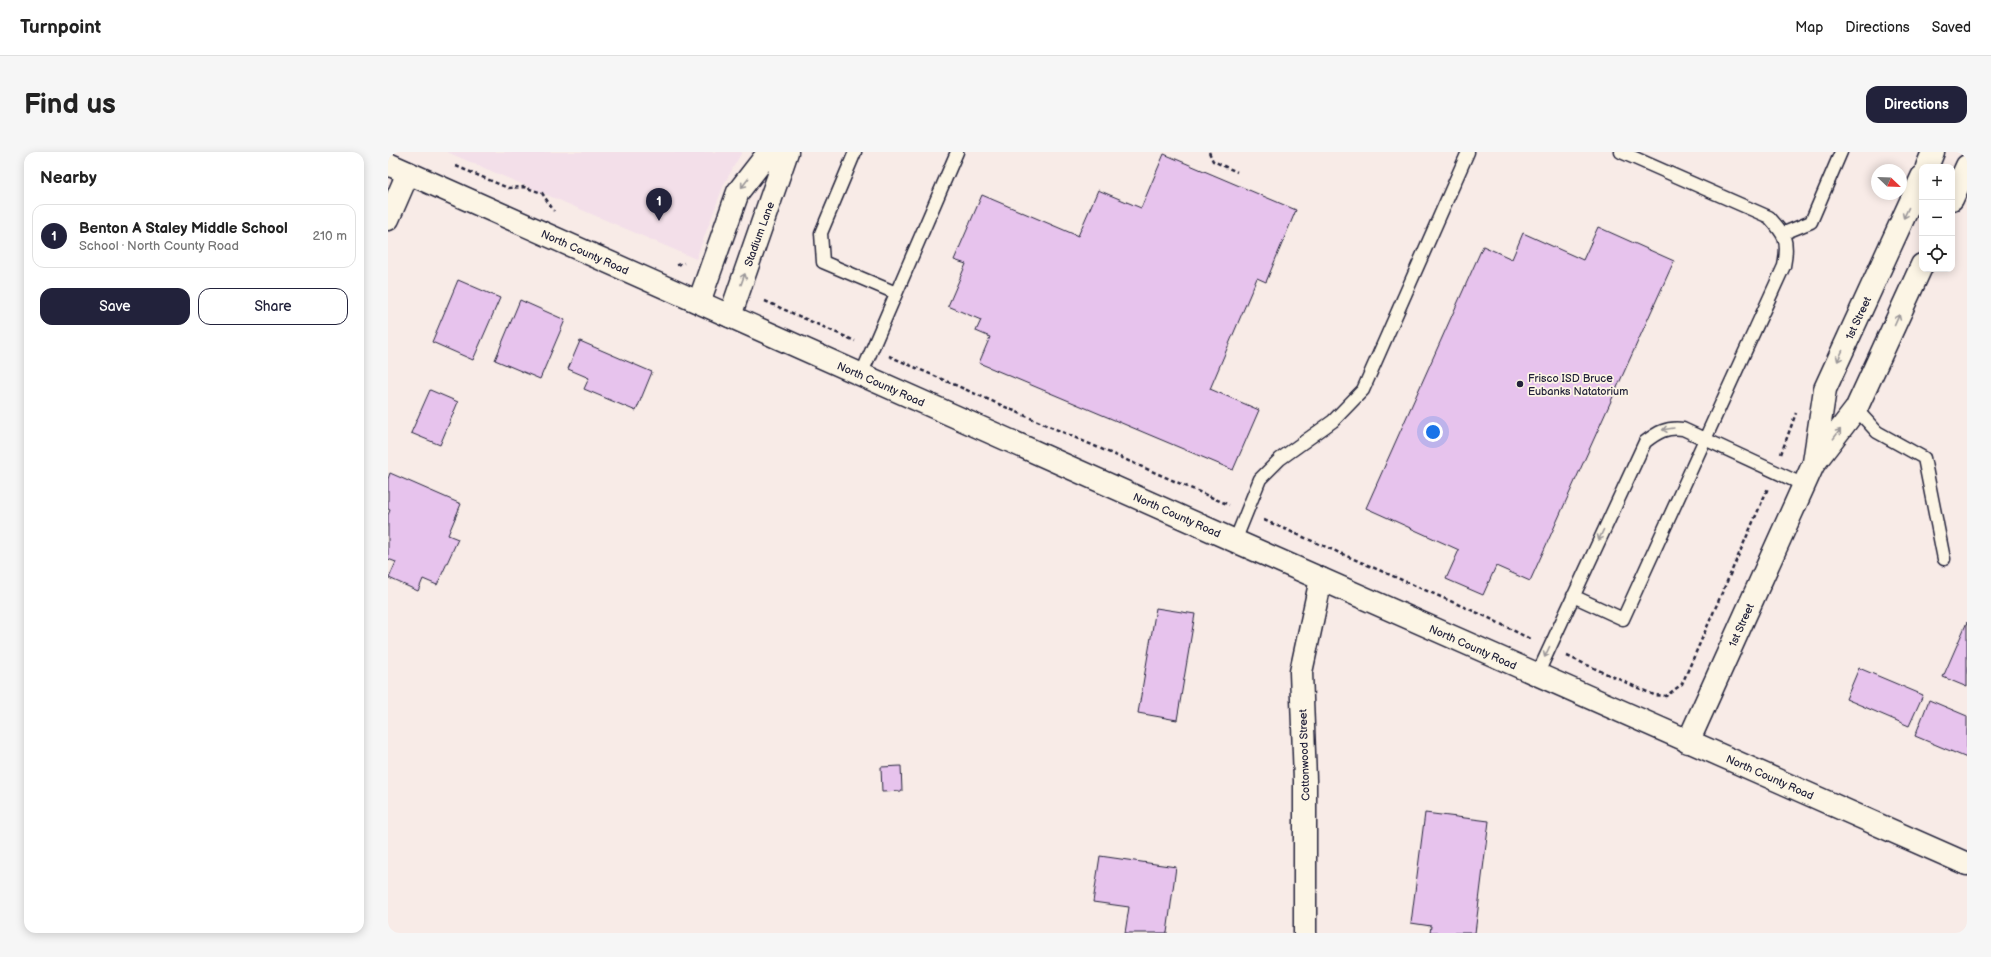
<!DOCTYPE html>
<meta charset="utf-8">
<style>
body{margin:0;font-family:"Balsamiq Sans",sans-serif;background:#f6f6f6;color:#222}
.controls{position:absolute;right:12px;top:12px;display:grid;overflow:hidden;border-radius:8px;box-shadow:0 2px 10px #0003}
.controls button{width:36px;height:36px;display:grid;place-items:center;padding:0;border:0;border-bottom:1px solid #e0e0e0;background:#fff;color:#222;font:20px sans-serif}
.compass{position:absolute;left:1483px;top:12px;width:36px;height:36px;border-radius:50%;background:#fff;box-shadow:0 2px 10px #0003;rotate:113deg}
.you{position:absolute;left:1045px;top:280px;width:14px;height:14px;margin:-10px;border:3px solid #fff;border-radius:50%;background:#1a73e8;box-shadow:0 0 0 6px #1a73e833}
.badge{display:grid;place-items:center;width:26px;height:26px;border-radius:50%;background:#22223b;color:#fff;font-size:13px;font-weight:700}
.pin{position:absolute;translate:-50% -33px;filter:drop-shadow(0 1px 2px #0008)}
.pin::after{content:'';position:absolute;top:21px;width:14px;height:12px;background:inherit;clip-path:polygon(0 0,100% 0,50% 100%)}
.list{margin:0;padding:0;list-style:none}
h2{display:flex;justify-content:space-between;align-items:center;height:52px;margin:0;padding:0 16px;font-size:17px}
h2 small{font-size:13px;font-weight:400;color:#767676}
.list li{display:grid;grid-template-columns:26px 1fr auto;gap:12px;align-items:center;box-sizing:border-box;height:64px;margin:0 8px 8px;padding:0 8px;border:1px solid #e0e0e0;border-radius:12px}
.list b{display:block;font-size:15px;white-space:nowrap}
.list p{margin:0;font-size:13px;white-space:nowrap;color:#767676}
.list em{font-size:13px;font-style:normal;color:#767676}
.actions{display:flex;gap:8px;padding:12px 16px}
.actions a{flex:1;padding:9px 0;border:1px solid #22223b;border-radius:12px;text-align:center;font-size:14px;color:#22223b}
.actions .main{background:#22223b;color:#fff}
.icon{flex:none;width:22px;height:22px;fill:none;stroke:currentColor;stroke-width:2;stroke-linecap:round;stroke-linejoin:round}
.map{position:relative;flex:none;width:1579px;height:781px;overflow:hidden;border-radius:12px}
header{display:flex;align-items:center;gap:24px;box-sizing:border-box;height:56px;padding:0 20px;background:#fff;border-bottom:1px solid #e0e0e0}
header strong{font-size:19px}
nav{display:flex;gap:22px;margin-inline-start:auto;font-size:14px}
.intro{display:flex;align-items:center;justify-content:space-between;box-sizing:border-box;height:96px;padding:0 24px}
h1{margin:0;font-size:28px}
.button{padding:10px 18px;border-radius:12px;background:#22223b;color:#fff;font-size:14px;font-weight:700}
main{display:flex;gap:24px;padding:0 24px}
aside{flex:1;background:#fff;border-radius:12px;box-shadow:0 2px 10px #0003}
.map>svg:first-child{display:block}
.built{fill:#f3dfe9}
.building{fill:#e7c3ed;stroke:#22223b}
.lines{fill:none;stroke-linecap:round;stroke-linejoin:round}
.service-casing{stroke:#22223b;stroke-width:15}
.minor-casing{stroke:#22223b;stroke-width:25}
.tertiary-casing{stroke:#22223b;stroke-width:25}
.path{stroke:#22223b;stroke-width:2.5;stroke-dasharray:4 3;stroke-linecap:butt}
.service{stroke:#fcf5e5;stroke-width:12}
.minor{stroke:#fcf5e5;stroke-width:22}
.tertiary{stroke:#fcf5e5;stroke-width:22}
.oneway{stroke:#9a9698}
.poi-dot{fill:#22223b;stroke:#fcf5e5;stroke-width:1.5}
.labels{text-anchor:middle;stroke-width:3.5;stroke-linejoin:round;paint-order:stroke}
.street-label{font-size:11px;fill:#22223b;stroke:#fcf5e5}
.poi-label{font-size:11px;fill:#22223b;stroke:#fcf5e5;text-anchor:start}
</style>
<header>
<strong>Turnpoint</strong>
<nav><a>Map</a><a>Directions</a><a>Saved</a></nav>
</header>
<div class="intro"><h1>Find us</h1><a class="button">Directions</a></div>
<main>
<aside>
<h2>Nearby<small></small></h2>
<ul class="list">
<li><span class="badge">1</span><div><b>Benton A Staley Middle School</b><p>School · North County Road</p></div><em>210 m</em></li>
</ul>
<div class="actions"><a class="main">Save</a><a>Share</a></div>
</aside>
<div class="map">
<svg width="1579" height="781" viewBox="0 0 1579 781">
<rect width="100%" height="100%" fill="#f8ebe7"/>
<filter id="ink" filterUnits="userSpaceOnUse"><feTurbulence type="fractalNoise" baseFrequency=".025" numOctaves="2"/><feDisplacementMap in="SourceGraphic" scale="8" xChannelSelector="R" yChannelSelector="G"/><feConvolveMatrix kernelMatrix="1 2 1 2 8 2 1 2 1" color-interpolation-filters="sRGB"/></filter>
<g filter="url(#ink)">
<path class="built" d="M 59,0 L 354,0 L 336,32 L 308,107 Z"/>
<path class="building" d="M 776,2 L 908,58 L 878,130 L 869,126 L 822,237 L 871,258 L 845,318 L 591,211 L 602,185 L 588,179 L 593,168 L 560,154 L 578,112 L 566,108 L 594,43 L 690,84 L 710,38 L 753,56 Z
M 1210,75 L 1286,109 L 1142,429 L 1108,414 L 1095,443 L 1058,427 L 1071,398 L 978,356 L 1095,94 L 1124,107 L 1135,81 L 1195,108 Z
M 70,128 L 112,146 L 85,208 L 44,190 Z
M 132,148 L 177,168 L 152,227 L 107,208 Z
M 192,189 L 264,220 L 248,259 L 196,237 L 201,226 L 180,217 Z
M 42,238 L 70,250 L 52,293 L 23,281 Z
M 2,321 L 73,352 L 60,383 L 70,387 L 49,433 L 35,427 L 30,439 L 1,426 L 8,410 L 0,407 L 0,363 L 2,358 L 0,357 L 0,327 Z
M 768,456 L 807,462 L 789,568 L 750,561 Z
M 1579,470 L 1579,535 L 1555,525 Z
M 1471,516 L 1535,543 L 1521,574 L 1458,547 Z
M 1541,548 L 1579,564 L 1579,606 L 1527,584 Z
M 513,614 L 514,639 L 494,640 L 493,615 Z
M 1037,661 L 1101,669 L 1087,781 L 1042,781 L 1043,774 L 1023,771 Z
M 712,704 L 788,715 L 779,781 L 737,781 L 741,755 L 705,750 Z"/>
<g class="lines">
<defs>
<path id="service" d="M 467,0 L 433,81 L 435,110 L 508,141
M 1396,81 L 1423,70 L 1453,0
M 473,223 L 569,0
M 1468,257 L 1489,280 L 1536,306 L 1556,407
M 847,389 L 872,327 L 892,307 L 945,269 L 975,238 L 1080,0
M 1185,444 L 1235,467 L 1396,114 C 1401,88 1397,83 1381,65 L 1233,0
M 1149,523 L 1257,290 C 1270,280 1278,275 1295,277 L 1416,333"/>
<path id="minor" d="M 1539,15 L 1545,0
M 1564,47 L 1579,14
M 0,67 L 20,21
M 311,150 L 350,40 L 381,0
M 342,164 L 399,0
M 1426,310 L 1437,237 L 1534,25
M 1300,590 L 1425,313 L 1468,257 L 1534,113
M 917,781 L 917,628 L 913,520 L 933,427"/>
<path id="tertiary" d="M 0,12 L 847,389 L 1579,712"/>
</defs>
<use href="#service" class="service-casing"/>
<use href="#minor" class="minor-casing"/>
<use href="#tertiary" class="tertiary-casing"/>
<path class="path" d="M 821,0 L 825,9 L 849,20
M 68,14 L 120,36 L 136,35 L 154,41 L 166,59
M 289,113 L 296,111
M 377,149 L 467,189
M 501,204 L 841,353
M 1393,302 L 1408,261
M 876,368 L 1099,465 L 1144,488
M 1179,504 L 1266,543 L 1278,544 L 1294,532 L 1380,336"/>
<use href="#service" class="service"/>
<use href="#minor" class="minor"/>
<use href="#tertiary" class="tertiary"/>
</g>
<defs><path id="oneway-shaft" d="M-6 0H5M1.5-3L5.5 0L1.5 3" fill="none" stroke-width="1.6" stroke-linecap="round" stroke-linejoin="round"/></defs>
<g class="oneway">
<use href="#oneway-shaft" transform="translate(357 31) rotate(128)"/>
<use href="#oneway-shaft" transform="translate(1518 61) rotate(115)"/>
<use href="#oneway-shaft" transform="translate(355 127) rotate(-70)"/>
<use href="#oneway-shaft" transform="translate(1509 168) rotate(-66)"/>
<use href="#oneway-shaft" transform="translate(1452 204) rotate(115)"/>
<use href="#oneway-shaft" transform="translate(1280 277) rotate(171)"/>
<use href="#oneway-shaft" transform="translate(1449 282) rotate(-53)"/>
<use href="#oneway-shaft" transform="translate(1213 383) rotate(115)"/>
<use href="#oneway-shaft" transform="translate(1159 500) rotate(115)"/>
</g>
</g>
<circle class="poi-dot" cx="1132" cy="232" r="4"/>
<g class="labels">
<g class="street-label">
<text transform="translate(371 82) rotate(-70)" y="4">Stadium Lane</text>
<text transform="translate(197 100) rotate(24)" y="4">North County Road</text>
<text transform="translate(1470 166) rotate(-65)" y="4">1st Street</text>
<text transform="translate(493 232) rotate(24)" y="4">North County Road</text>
<text transform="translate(789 363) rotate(24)" y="4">North County Road</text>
<text transform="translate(1353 473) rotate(-66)" y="4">1st Street</text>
<text transform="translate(1085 495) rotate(24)" y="4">North County Road</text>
<text transform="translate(916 603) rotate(-92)" y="4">Cottonwood Street</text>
<text transform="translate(1382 625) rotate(24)" y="4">North County Road</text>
</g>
<g class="poi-label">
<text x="1140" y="230">Frisco ISD Bruce<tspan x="1140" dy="13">Eubanks Natatorium</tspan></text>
</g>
</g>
</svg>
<div class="controls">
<button>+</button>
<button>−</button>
<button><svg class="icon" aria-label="locate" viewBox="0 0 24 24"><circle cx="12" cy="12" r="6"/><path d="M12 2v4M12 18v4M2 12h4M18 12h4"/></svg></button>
</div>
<svg class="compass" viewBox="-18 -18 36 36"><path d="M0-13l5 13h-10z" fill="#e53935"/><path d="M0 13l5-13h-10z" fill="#767676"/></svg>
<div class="you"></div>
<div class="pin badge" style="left:271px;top:69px">1</div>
</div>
</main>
